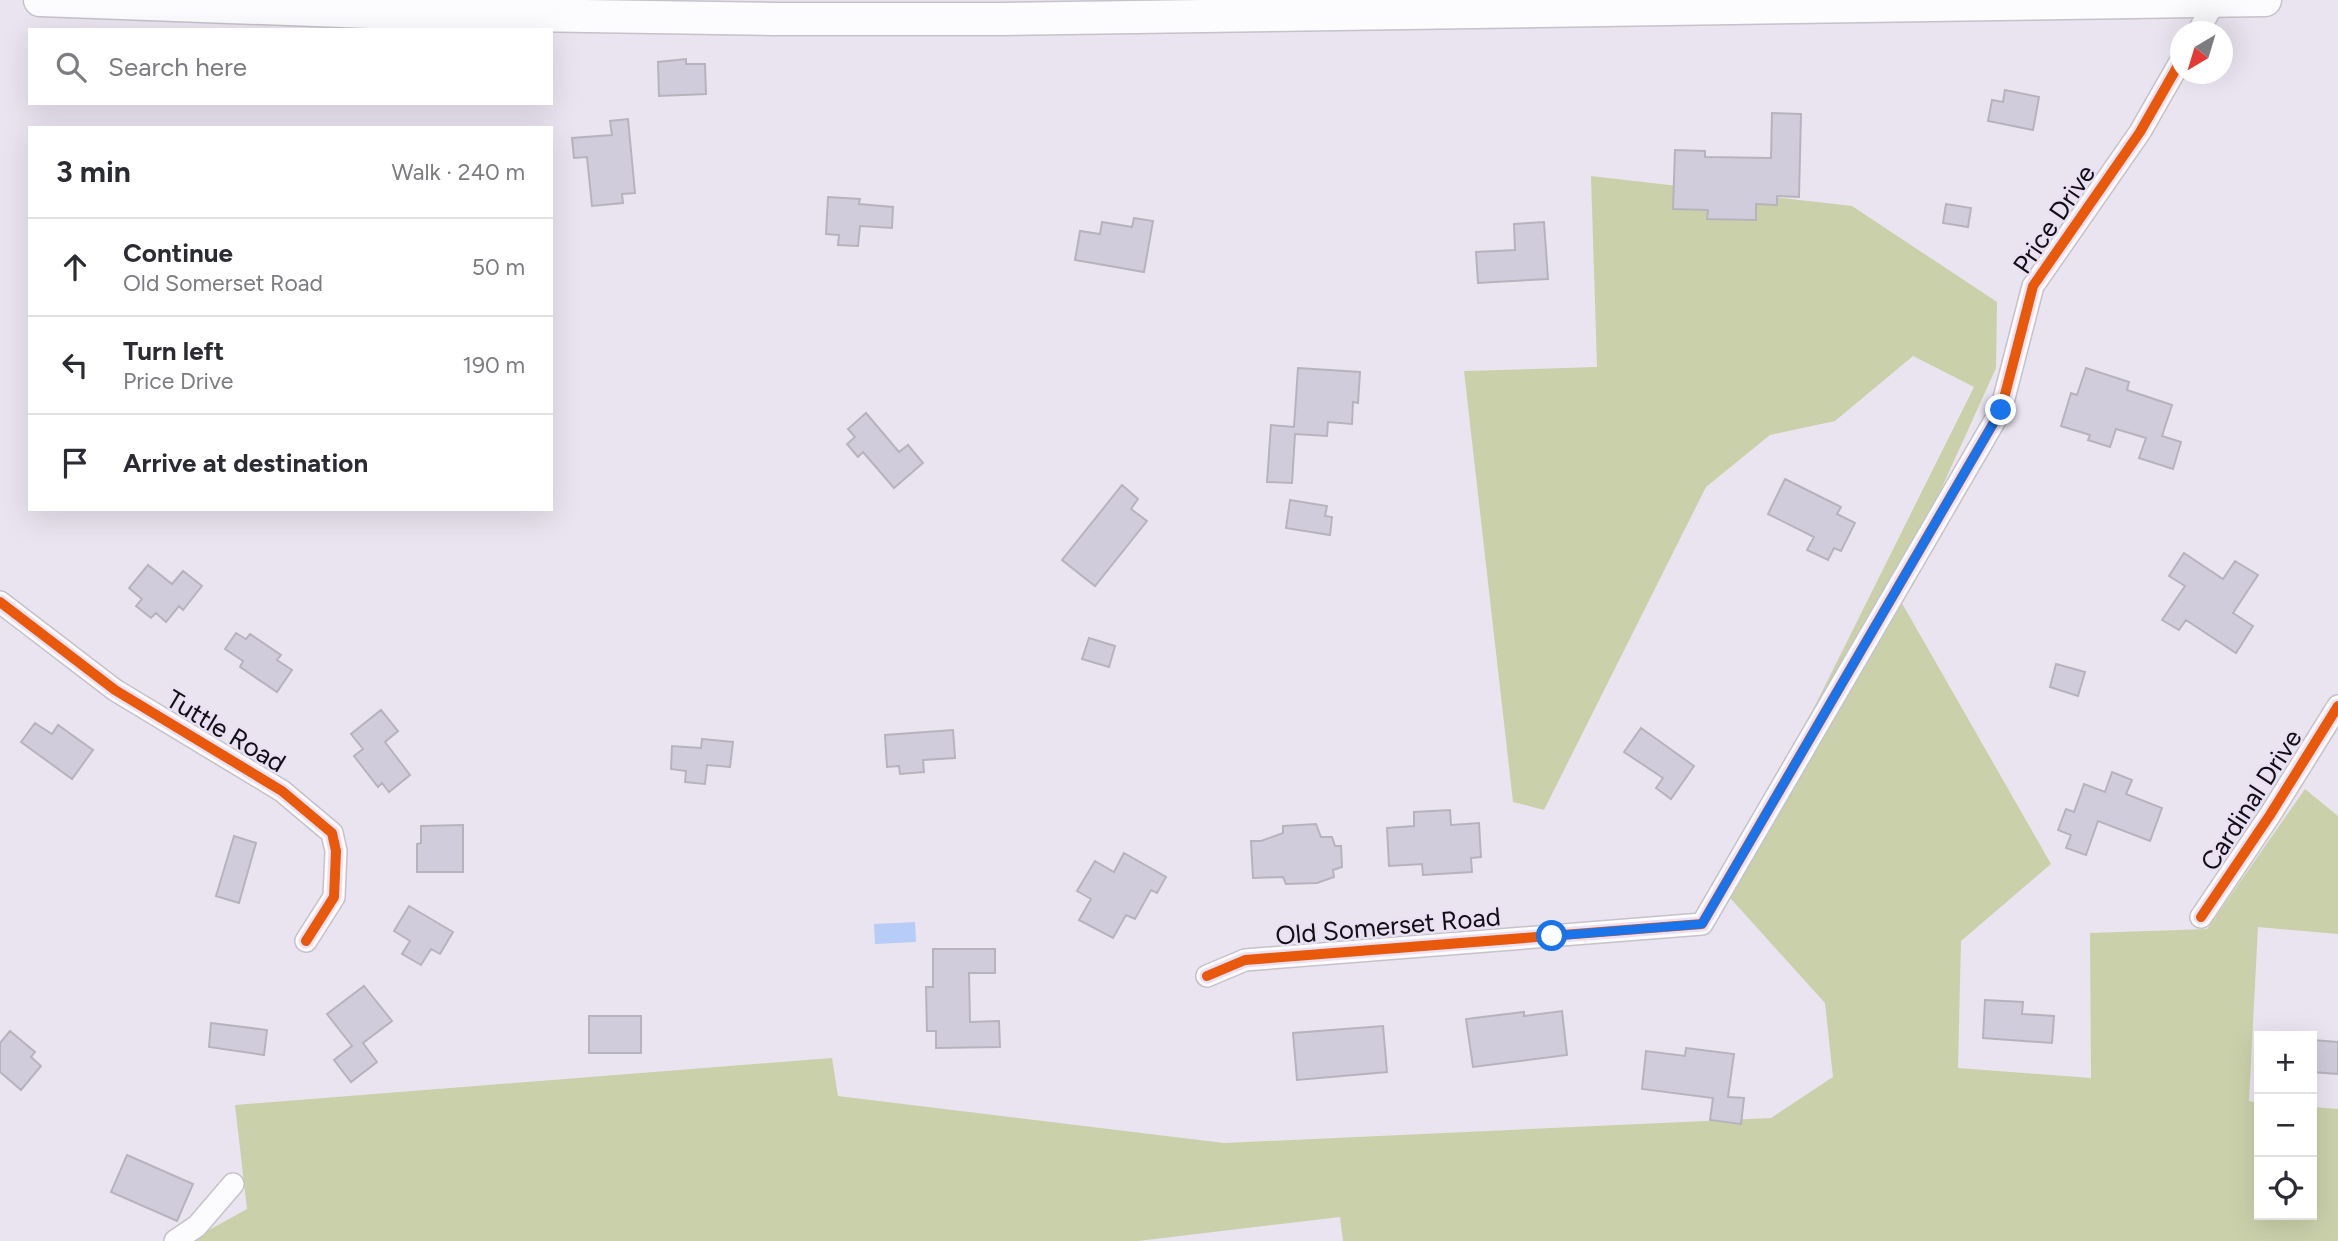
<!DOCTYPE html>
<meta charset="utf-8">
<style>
body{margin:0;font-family:Figtree,sans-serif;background:#f7f7f7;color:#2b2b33}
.controls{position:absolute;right:21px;bottom:21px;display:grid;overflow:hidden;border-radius:0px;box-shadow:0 7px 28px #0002}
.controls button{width:63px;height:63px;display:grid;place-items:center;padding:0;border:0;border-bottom:2px solid #e1e1e2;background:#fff;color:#2b2b33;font:35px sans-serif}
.compass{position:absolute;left:2170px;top:21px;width:63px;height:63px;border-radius:50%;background:#fff;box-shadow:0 7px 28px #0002;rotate:218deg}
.stop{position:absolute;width:21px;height:21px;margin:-16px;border:5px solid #1a73e8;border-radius:50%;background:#fff}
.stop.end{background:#1a73e8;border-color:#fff;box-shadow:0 2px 7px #0008}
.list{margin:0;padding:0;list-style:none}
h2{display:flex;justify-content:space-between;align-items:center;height:91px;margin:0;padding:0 28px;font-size:30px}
h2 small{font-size:23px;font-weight:400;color:#7c7c81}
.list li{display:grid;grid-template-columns:46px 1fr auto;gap:21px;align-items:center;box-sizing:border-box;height:98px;padding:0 28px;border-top:2px solid #e1e1e2}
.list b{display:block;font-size:26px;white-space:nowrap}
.list p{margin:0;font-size:23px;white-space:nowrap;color:#7c7c81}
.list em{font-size:23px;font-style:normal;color:#7c7c81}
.icon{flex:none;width:38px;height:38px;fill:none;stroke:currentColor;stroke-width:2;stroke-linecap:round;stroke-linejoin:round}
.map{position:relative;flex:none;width:2338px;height:1241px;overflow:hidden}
.search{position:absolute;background:#fff;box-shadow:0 7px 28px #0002;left:28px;top:28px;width:525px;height:77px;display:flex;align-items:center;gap:18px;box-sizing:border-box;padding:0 24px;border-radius:0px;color:#7c7c81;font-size:26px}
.panel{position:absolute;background:#fff;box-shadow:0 7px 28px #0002;left:28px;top:126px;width:525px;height:385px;border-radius:0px}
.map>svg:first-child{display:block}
.forest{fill:#cad1aa}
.water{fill:#b7ccf6}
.building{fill:#d0ccdc;stroke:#b7b3bc;stroke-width:2}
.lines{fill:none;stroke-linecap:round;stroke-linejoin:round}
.street-casing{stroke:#c5c2ca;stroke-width:24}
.secondary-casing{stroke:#c5c2ca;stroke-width:35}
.street{stroke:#fcfbfd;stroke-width:21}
.secondary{stroke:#fcfbfd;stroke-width:32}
.cycleway-casing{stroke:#eae0f4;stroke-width:15}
.cycleway{stroke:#e8590c;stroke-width:10}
.route{stroke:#1a73e8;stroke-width:9}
.labels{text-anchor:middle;stroke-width:5;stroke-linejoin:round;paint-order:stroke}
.street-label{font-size:26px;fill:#110e14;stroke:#eae0f4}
</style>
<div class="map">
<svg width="2338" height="1241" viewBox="0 0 2338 1241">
<rect width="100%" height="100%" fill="#eae4f0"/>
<path class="forest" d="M 1591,176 L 1852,206 L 1997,302 L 1996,368 L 1895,591 L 2051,864 L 1961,941 L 1958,1068 L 2091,1078 L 2090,933 L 2207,929 L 2305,789 L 2338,816 L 2338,934 L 2258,927 L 2249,1101 L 2259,1103 L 2259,1215 L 2312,1215 L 2312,1107 L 2338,1109 L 2338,1241 L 1343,1241 L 1340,1217 L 1138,1241 L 189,1241 L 247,1209 L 235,1105 L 832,1058 L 838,1096 L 1224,1143 L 1771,1118 L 1833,1077 L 1825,1003 L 1723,890 L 1974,387 L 1913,356 L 1835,421 L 1770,435 L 1706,487 L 1544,810 L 1513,802 L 1464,371 L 1597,367 Z"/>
<path class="water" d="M 915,922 L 916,942 L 875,944 L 874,924 Z"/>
<path class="building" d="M 686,59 L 686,64 L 705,64 L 706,94 L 659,96 L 658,62 Z
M 2005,90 L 2039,97 L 2033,130 L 1988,121 L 1992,100 L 2003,102 Z
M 1772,113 L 1801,114 L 1799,197 L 1777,196 L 1777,205 L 1756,204 L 1756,220 L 1707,219 L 1708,210 L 1673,209 L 1675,150 L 1705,151 L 1705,157 L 1771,158 Z
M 628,119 L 635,193 L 622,194 L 623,203 L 592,206 L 587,157 L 574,158 L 572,138 L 612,135 L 610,121 Z
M 828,197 L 860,199 L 859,204 L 893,207 L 892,228 L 860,226 L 858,246 L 838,245 L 839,235 L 826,234 Z
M 1946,204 L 1971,208 L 1968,227 L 1943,223 Z
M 1134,218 L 1153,221 L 1144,272 L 1075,260 L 1080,231 L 1100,234 L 1102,222 L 1132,227 Z
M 1544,222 L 1548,279 L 1478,283 L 1476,252 L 1515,250 L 1514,224 Z
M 1298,368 L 1360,372 L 1358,403 L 1353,402 L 1352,424 L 1328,422 L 1327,436 L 1295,434 L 1292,483 L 1267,482 L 1271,425 L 1294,427 Z
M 2086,368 L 2129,382 L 2127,390 L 2172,405 L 2162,436 L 2181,442 L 2173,469 L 2139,458 L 2146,438 L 2116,429 L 2110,447 L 2088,440 L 2090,435 L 2061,426 L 2071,393 L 2077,395 Z
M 866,413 L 899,452 L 908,445 L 923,463 L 894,488 L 863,452 L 858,457 L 847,444 L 855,437 L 848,429 Z
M 1785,479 L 1841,507 L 1837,514 L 1855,523 L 1841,551 L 1834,548 L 1828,560 L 1807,550 L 1814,537 L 1768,514 Z
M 1122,485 L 1138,499 L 1131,509 L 1147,521 L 1095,586 L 1062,560 Z
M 1290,500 L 1327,506 L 1325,516 L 1332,517 L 1330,535 L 1286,528 Z
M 2184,553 L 2223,579 L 2235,561 L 2258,575 L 2233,613 L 2253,626 L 2236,653 L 2186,620 L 2179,630 L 2162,620 L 2185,586 L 2169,576 Z
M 148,565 L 172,584 L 183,571 L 202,586 L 183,610 L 179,606 L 166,622 L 156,613 L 151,618 L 136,606 L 142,599 L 129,588 Z
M 236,633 L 246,639 L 250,634 L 281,655 L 277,660 L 292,670 L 277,692 L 240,667 L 243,661 L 225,649 Z
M 1089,638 L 1115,646 L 1109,667 L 1082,659 Z
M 2056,664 L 2085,672 L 2078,696 L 2050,687 Z
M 381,710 L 398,731 L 385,742 L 410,775 L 389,792 L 382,783 L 378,787 L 354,756 L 363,749 L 351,734 Z
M 35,723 L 52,734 L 58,725 L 93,750 L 72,779 L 21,742 Z
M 1641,728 L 1694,766 L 1671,799 L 1656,788 L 1663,778 L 1624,752 Z
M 953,730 L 955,758 L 923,760 L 924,772 L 900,774 L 899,766 L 887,767 L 885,735 Z
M 702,739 L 733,742 L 730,767 L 707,765 L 705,784 L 685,782 L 686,771 L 671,769 L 672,746 L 701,748 Z
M 2112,772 L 2132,780 L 2126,794 L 2162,808 L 2150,841 L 2098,821 L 2086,855 L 2066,848 L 2071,835 L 2058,830 L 2066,809 L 2074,812 L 2084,784 L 2105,792 Z
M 1450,810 L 1451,825 L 1479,823 L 1481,857 L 1471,858 L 1472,872 L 1423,875 L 1422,864 L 1389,866 L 1387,828 L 1414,826 L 1414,812 Z
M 1316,824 L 1321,837 L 1332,837 L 1335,846 L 1341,846 L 1342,867 L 1333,870 L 1334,877 L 1317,883 L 1286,884 L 1283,877 L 1253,878 L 1251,841 L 1261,841 L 1283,833 L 1283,826 Z
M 463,825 L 463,872 L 417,872 L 417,844 L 421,843 L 421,826 Z
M 234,836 L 256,843 L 239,903 L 216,896 Z
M 1124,853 L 1166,877 L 1157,893 L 1151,890 L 1135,919 L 1126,915 L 1113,938 L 1079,920 L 1091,899 L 1077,891 L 1095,861 L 1114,872 Z
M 409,906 L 453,932 L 440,954 L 431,949 L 421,965 L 402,954 L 410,941 L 394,931 Z
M 933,949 L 995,949 L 995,973 L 969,973 L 970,1022 L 999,1021 L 1000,1047 L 936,1048 L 936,1031 L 927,1031 L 926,987 L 933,987 Z
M 364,986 L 392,1021 L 363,1043 L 377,1062 L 351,1082 L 334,1060 L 352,1046 L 327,1014 Z
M 1985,1000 L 2023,1002 L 2022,1014 L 2054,1016 L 2052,1043 L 1983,1038 Z
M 1562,1011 L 1567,1055 L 1473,1067 L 1466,1019 L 1524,1012 L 1524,1016 Z
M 589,1016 L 641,1016 L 641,1053 L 589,1053 Z
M 211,1023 L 267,1030 L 264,1055 L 209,1047 Z
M 1383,1026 L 1387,1072 L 1297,1080 L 1293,1033 Z
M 10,1031 L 35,1052 L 31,1057 L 41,1066 L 21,1090 L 0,1072 L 0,1043 Z
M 2312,1040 L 2338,1042 L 2338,1074 L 2312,1072 Z
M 1686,1048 L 1734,1054 L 1728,1097 L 1744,1098 L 1741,1124 L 1710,1120 L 1713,1098 L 1642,1089 L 1646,1051 L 1685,1056 Z
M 127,1155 L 193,1184 L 177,1221 L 111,1192 Z"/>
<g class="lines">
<defs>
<path id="street" d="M 2198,32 L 2215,1
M 0,602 L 115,690 L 282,791 L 332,833 L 336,851 L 334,897 L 306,941
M 2201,917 L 2270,815 L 2338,706
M 1207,976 L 1245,960 L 1702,924 L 2001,410 L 2033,286 L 2140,132 L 2180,62
M 175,1241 L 197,1226 L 233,1184"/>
<path id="secondary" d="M 40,0 L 396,13 L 774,19 L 1003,19 L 2265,0"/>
</defs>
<use href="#street" class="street-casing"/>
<use href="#secondary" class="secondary-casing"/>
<use href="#street" class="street"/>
<use href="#secondary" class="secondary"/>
<defs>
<path id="cycleway" d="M 0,602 L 115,690 L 282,791 L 332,833 L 336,851 L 334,897 L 306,941
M 2201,917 L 2270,815 L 2338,706
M 1207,976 L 1245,960 L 1702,924 L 2001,410 L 2033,286 L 2140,132 L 2180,62"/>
</defs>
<use href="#cycleway" class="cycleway-casing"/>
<use href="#cycleway" class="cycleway"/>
</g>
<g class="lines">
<path class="route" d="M 1552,936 L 1702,924 L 2001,410"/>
</g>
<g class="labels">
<g class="street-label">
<text transform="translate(2054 219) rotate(-56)" y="9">Price Drive</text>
<text transform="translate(226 731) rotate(31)" y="9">Tuttle Road</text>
<text transform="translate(2251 800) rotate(-57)" y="9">Cardinal Drive</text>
<text transform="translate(1388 926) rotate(-5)" y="9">Old Somerset Road</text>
</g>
</g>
</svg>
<div class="controls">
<button>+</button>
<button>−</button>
<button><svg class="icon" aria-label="locate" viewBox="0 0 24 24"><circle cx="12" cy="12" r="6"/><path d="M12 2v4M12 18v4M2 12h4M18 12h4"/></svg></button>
</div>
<svg class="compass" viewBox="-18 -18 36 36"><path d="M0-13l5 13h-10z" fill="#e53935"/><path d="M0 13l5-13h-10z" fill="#7c7c81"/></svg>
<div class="stop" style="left:1552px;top:936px"></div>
<div class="stop end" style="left:2001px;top:410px"></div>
<div class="search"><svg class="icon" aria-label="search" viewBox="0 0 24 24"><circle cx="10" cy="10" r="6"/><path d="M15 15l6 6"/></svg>Search here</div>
<section class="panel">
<h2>3 min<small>Walk · 240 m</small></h2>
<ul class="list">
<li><svg class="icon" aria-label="ahead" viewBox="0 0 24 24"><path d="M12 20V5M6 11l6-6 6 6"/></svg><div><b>Continue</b><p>Old Somerset Road</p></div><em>50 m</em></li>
<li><svg class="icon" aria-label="left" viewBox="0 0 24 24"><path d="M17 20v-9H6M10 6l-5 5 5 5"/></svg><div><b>Turn left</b><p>Price Drive</p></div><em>190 m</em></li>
<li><svg class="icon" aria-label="arrive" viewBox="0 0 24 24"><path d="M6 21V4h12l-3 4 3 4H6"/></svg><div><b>Arrive at destination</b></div></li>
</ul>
</section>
</div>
